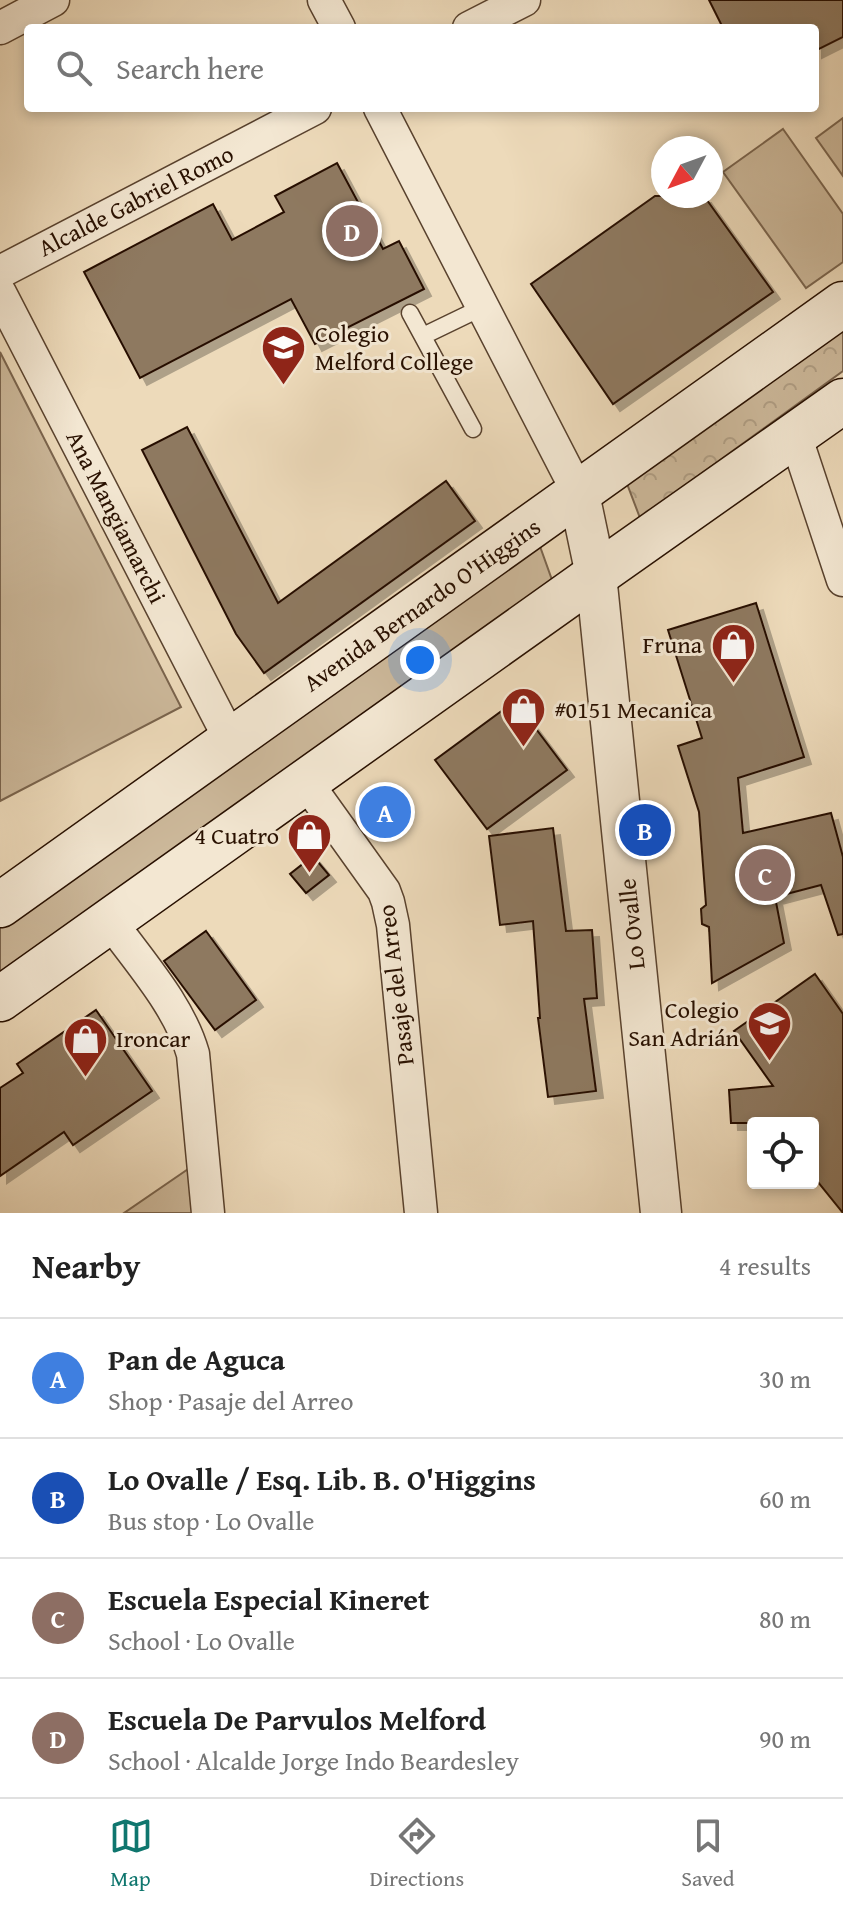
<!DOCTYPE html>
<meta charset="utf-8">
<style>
body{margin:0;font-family:"Gentium Book Plus",serif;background:#f2f2f2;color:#222}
.controls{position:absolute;right:24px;bottom:24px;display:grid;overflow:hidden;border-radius:8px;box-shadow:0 4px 12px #0003}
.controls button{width:72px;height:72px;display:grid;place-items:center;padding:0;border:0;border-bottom:2px solid #e0e0e0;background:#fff;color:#222;font:40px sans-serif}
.compass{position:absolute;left:651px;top:136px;width:72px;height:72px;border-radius:50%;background:#fff;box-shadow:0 4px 12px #0003;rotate:229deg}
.you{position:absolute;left:420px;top:660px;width:28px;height:28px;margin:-20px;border:6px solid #fff;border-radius:50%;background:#1a73e8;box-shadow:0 0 0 12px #1a73e833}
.badge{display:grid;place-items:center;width:52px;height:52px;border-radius:50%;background:#0f766e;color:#fff;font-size:26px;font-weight:700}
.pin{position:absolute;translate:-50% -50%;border:4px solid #fff;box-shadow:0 2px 8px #0006}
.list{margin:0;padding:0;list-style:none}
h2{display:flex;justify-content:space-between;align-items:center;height:104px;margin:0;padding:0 32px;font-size:34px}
h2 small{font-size:26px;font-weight:400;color:#767676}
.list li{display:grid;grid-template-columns:52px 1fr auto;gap:24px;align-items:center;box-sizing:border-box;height:120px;padding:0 32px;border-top:2px solid #e0e0e0}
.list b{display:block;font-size:30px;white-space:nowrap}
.list p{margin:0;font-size:26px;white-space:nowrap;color:#767676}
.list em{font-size:26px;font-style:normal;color:#767676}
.icon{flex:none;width:44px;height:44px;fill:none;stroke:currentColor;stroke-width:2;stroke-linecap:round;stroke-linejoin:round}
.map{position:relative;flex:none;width:843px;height:1213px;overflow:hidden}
.search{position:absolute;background:#fff;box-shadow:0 4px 12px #0003;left:24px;right:24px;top:24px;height:88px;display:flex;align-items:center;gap:20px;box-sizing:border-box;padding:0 28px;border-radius:8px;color:#767676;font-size:30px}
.sheet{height:584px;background:#fff}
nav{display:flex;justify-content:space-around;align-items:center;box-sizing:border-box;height:112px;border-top:2px solid #e0e0e0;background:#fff;font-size:22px;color:#767676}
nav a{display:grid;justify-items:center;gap:4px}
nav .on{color:#0f766e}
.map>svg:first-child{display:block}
.green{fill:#ccb89a;stroke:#7a644d;stroke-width:2}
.forest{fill:url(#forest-crowns);stroke:#7a644d;stroke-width:2}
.building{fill:#8e7961;stroke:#281000;stroke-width:2;filter:url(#shadow)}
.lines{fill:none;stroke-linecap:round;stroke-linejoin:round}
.service-casing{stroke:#59422e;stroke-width:19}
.minor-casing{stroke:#59422e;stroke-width:35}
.tertiary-casing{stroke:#59422e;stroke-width:43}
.secondary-casing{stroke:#281000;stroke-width:47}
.service{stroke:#f3e7d2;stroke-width:16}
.minor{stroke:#f3e7d2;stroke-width:32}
.tertiary{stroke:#f3e7d2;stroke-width:40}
.secondary{stroke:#f3e7d2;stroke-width:44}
.labels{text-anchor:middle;stroke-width:6;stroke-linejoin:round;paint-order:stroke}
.street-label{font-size:24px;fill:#281000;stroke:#f3e7d2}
.poi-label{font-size:24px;fill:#281000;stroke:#f3e7d2;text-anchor:start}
</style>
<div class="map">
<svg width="843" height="1213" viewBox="0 0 843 1213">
<defs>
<pattern id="forest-crowns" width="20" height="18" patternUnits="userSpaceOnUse" patternTransform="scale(2)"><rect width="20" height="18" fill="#ccb89a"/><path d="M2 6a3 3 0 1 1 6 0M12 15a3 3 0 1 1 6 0" fill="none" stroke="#af9d83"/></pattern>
<filter id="shadow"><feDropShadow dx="7" dy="7" stdDeviation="0" flood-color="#0004"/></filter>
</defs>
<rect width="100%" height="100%" fill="#eddaba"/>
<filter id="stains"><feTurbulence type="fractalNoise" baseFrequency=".0025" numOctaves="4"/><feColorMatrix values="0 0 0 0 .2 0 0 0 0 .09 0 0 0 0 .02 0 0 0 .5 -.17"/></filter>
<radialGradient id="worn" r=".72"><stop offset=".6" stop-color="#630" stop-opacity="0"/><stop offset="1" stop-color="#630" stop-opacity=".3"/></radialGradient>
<path class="green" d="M 843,118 L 843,176 L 816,138 Z
M 783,129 L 843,214 L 843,262 L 806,288 L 723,172 Z
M 0,352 L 181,707 L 0,801 Z
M 537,538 L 552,580 L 0,975 L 0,925 Z
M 194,1165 L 198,1213 L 124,1213 Z"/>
<path class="forest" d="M 843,323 L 843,371 L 640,518 L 626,481 Z"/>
<path class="building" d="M 709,0 L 843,0 L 843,37 L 815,51 L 815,28 L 723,28 Z
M 337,163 L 383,249 L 399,241 L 424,289 L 315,344 L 291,299 L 140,378 L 84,272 L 213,204 L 232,240 L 284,212 L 275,196 Z
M 655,196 L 704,196 L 773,292 L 613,404 L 531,284 Z
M 187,427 L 278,603 L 446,481 L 475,521 L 264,673 L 236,634 L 142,450 Z
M 756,603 L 804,757 L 738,778 L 743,833 L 831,813 L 843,857 L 843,934 L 838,935 L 821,885 L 775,897 L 784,943 L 712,983 L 709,927 L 702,924 L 701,909 L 706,905 L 699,812 L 678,746 L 702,738 L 668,630 Z
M 515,701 L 567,770 L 487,829 L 435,760 Z
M 553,828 L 566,931 L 592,930 L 597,998 L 584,999 L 596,1091 L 548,1097 L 538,1018 L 540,1018 L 533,921 L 500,925 L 489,836 Z
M 313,856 L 329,875 L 306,893 L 290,874 Z
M 206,931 L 256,1000 L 215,1030 L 164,961 Z
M 815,974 L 843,1014 L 843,1213 L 813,1176 L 813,1123 L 731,1123 L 729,1090 L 773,1086 L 734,1031 Z
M 96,1010 L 152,1091 L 73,1145 L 64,1132 L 0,1176 L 0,1088 L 23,1073 L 17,1064 Z"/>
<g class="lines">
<defs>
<path id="service" d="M 410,313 L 473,429
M 423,336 L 483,307"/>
<path id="minor" d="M 324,0 L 339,28
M 0,28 L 53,0
M 469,28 L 524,0
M 380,108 L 579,494
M 0,272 L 315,108
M 0,293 L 231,741
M 795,435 L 843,580
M 306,782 L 384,891 L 388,902 L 393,925 L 421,1213
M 110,921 C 140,963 179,1005 193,1054 L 208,1213"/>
<path id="tertiary" d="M 579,494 L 596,575 L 661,1213"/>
<path id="secondary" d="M 0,905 L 843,304
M 0,999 L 596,575 L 843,401"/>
</defs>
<use href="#service" class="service-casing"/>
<use href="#minor" class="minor-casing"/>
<use href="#tertiary" class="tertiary-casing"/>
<use href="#secondary" class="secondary-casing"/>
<use href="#service" class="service"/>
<use href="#minor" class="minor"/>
<use href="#tertiary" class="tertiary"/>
<use href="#secondary" class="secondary"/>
</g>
<defs>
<symbol id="school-pin" viewBox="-11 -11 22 30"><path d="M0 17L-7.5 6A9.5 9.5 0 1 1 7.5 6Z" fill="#8f2418" stroke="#f3e7d2"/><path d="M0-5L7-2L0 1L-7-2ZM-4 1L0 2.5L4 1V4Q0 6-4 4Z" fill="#fff"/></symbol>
<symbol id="shop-pin" viewBox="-11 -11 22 30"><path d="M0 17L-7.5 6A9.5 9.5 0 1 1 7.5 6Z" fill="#8f2418" stroke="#f3e7d2"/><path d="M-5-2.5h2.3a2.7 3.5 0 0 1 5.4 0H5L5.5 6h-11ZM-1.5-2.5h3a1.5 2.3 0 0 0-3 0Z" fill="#fff"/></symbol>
</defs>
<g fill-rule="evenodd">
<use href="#school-pin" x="258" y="322" width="51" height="69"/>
<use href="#shop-pin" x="708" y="620" width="51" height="69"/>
<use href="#shop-pin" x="498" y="684" width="51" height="69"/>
<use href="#shop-pin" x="284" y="810" width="51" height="69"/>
<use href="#school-pin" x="744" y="998" width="51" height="69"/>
<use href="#shop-pin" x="60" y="1014" width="51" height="69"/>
</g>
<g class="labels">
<g class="street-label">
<text transform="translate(136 201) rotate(-27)" y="8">Alcalde Gabriel Romo</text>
<text transform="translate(116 517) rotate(63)" y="8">Ana Mangiamarchi</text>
<text transform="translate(422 605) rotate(-35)" y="8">Avenida Bernardo O'Higgins</text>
<text transform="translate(632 924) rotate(-96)" y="8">Lo Ovalle</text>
<text transform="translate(396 985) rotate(-97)" y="8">Pasaje del Arreo</text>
</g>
<g class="poi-label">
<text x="315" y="342">Colegio<tspan x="315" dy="28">Melford College</tspan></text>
<text x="702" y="653" text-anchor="end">Fruna</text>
<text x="554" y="718">#0151 Mecanica</text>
<text x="279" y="844" text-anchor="end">4 Cuatro</text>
<text x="739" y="1018" text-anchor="end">Colegio<tspan x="739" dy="28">San Adrián</tspan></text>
<text x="116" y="1047">Ironcar</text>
</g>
</g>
<rect width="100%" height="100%" filter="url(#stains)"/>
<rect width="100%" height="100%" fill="url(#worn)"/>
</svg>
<div class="controls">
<button><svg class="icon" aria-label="locate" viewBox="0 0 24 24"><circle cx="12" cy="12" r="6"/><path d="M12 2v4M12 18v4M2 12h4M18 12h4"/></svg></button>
</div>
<svg class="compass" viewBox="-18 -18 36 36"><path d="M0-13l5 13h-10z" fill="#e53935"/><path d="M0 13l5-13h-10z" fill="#767676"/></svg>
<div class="you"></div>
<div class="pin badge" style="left:385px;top:812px;background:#3f7fe0">A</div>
<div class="pin badge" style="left:645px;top:830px;background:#1a4fb4">B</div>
<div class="pin badge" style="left:765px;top:875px;background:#8d6e63">C</div>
<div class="pin badge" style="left:352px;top:231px;background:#8d6e63">D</div>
<div class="search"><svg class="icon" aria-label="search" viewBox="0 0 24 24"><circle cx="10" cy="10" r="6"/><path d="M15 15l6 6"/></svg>Search here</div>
</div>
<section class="sheet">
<h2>Nearby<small>4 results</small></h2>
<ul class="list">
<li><span class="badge" style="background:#3f7fe0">A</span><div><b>Pan de Aguca</b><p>Shop · Pasaje del Arreo</p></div><em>30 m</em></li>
<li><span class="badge" style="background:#1a4fb4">B</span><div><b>Lo Ovalle / Esq. Lib. B. O'Higgins</b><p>Bus stop · Lo Ovalle</p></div><em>60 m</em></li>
<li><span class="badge" style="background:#8d6e63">C</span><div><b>Escuela Especial Kineret</b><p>School · Lo Ovalle</p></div><em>80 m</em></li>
<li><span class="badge" style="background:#8d6e63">D</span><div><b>Escuela De Parvulos Melford</b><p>School · Alcalde Jorge Indo Beardesley</p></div><em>90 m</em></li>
</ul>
</section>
<nav>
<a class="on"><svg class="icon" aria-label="map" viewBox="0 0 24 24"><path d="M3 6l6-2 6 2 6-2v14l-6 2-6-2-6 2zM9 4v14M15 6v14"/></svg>Map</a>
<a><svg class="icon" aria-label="directions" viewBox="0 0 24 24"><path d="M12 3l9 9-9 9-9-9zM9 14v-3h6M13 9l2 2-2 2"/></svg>Directions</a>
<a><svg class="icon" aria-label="saved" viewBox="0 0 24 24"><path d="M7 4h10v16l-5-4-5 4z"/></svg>Saved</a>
</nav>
